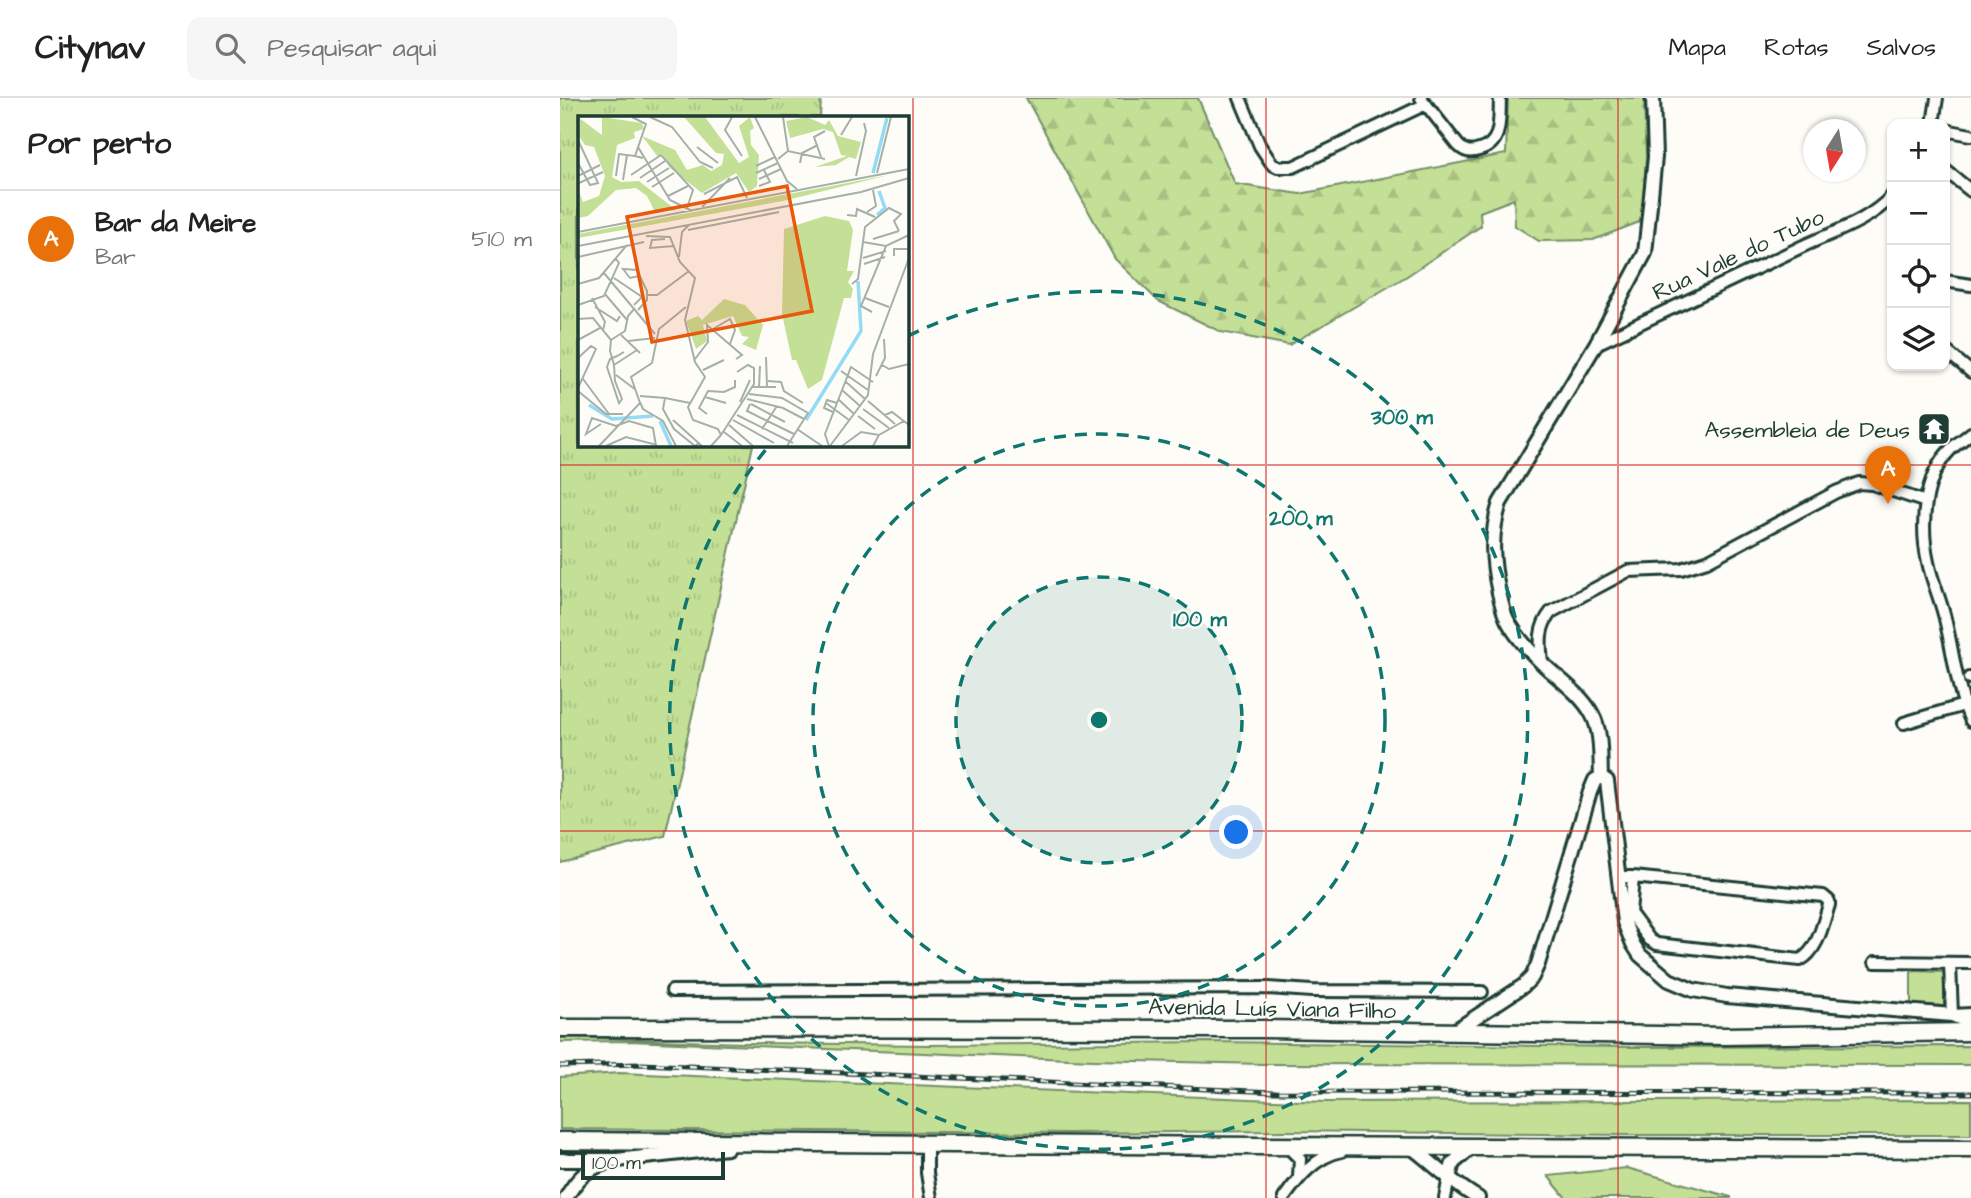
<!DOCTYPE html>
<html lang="pt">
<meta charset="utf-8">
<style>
body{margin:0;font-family:"Architects Daughter",sans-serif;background:#f6f6f6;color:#222}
.controls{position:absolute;right:21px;top:21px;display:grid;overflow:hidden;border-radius:14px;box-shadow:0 2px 5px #0004}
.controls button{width:63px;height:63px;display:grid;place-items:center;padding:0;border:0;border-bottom:2px solid #e0e0e0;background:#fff;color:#222;font:35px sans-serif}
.compass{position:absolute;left:1243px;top:21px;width:63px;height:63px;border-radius:50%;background:#fff;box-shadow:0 2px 5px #0004;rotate:191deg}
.scale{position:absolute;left:21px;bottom:18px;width:144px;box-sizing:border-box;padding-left:7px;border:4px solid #1f3d34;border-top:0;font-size:19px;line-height:24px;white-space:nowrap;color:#1f3d34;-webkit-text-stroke:5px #fdfcf7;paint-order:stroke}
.you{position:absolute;left:677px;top:735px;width:24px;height:24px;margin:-18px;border:5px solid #fff;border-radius:50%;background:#1a73e8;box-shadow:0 0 0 10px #1a73e833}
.badge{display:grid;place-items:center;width:46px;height:46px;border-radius:50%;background:#0b8043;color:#fff;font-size:23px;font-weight:700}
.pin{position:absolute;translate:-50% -58px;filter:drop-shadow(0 2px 4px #0008)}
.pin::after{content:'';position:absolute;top:37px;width:24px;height:21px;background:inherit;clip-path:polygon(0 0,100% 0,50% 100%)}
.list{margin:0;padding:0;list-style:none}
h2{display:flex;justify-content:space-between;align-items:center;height:91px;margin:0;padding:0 28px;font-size:30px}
h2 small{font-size:23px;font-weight:400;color:#767676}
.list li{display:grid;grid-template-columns:46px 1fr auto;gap:21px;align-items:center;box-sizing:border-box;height:98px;padding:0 28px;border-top:2px solid #e0e0e0}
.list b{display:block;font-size:26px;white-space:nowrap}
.list p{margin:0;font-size:23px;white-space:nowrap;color:#767676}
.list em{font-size:23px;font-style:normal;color:#767676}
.icon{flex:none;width:38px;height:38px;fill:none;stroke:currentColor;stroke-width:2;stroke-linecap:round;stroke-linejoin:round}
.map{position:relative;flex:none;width:1411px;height:1100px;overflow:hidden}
header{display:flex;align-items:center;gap:42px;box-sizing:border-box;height:98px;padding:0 35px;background:#fff;border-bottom:2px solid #e0e0e0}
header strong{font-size:33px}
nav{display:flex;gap:38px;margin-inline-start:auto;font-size:24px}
.search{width:490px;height:63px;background:#f6f6f6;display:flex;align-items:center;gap:18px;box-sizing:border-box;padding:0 24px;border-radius:14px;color:#767676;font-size:26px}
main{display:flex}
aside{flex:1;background:#fff}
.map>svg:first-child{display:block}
.green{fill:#c4e097;stroke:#728e66;stroke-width:2}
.forest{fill:url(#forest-firs);stroke:#728e66;stroke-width:2}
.park{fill:url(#park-tufts);stroke:#728e66;stroke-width:2}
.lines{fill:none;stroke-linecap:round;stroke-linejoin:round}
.minor-casing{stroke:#1f3d34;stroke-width:16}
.major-casing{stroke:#1f3d34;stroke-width:18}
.highway-casing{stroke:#1f3d34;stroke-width:21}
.minor{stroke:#fdfcf7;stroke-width:10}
.major{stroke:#fdfcf7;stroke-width:12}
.highway{stroke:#fdfcf7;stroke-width:16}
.rail-casing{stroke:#1f3d34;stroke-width:5}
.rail{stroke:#fdfcf7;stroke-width:2.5;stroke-dasharray:8;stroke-linecap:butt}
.grid{fill:none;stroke:#d62828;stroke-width:2;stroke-opacity:0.55}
.ring{fill:none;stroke:#0f766e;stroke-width:3.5;stroke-dasharray:12 9}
.labels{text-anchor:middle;stroke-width:5;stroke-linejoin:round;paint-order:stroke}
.street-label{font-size:23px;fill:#1f3d34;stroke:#fdfcf7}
.poi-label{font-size:23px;fill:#1f3d34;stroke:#fdfcf7;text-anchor:end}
.inset-river{fill:none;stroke:#94dbf6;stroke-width:3.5}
.inset-road{fill:none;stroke:#a4b0a9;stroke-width:2}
.view{fill:#e8590c;fill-opacity:0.15;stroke:#e8590c;stroke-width:3.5}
.inset-edge{fill:none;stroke:#1f3d34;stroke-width:3.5}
.centre{fill:#0f766e;stroke:#fdfcf7;stroke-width:3.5}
.ring-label{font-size:21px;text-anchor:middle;font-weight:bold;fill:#0f766e;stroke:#fdfcf7;stroke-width:5;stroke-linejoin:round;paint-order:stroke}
</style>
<header>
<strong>Citynav</strong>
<div class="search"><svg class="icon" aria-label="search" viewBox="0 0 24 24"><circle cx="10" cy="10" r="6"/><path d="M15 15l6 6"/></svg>Pesquisar aqui</div>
<nav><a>Mapa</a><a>Rotas</a><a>Salvos</a></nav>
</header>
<main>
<aside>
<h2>Por perto<small></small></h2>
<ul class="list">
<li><span class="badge" style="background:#e8710a">A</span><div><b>Bar da Meire</b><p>Bar</p></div><em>510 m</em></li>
</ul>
</aside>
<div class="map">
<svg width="1411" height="1100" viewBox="0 0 1411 1100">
<defs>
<pattern id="forest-firs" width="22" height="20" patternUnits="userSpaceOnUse" patternTransform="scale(1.75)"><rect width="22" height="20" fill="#c4e097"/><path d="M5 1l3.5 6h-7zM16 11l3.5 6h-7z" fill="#a8c183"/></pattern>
<pattern id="park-tufts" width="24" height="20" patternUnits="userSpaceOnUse" patternTransform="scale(1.75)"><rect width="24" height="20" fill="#c4e097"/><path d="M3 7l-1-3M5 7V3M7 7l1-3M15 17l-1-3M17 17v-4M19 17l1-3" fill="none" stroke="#a8c183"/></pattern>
</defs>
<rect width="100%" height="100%" fill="#fdfcf7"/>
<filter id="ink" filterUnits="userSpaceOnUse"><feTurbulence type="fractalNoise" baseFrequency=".0143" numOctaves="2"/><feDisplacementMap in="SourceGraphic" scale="14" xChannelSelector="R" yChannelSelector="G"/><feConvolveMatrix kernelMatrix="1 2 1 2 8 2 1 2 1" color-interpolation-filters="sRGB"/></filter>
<g filter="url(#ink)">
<path class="green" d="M 1351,873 L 1384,874 L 1384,908 L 1351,907 Z
M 0,939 L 184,945 L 370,947 L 648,944 L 1070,949 L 1411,948 L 1411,967 L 704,966 L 533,962 L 69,943 L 0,944 Z
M 60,975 L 765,1004 L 1411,1002 L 1411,1037 L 1065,1037 L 725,1033 L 509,1035 L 0,1031 L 0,979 Z
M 1067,1070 L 1171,1099 L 1171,1100 L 1006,1100 L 988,1078 Z"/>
<path class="forest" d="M 466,0 L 638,0 L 675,86 L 740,96 L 946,56 L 948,0 L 1084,0 L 1086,59 L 1082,123 L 1033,142 L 979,143 L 955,128 L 954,101 L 920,114 L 921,128 L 847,178 L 729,247 L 661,234 L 598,203 L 555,161 Z"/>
<path class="park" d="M 0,0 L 261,0 L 260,19 L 19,19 L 19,346 L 193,347 L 105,738 L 0,764 Z"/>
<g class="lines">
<defs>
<path id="minor" d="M 680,0 L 700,48 L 712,66 L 718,69 L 733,69 L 866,6
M 861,0 L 898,47 C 905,54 910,55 919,52 C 943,46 939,21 940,0
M 1373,26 L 1377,0
M 1385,32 L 1411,37
M 1385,72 L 1411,93
M 1385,183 L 1411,187
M 1036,246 C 1102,215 1169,183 1235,152 C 1269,135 1306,126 1332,98
M 1385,252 L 1411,274
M 1411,335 C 1404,341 1396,346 1390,352 C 1363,380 1360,428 1368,464 C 1372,484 1382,504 1386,525 C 1394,558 1397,593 1411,623
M 982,565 C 980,545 978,530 991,514 L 1068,473 L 1121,471 L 1147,463 L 1276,394 L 1299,385 L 1312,386 L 1366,404
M 1409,580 L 1411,580
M 1344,625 L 1404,607
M 1059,779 L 1073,779 L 1263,798 L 1269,803 L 1269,807 C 1263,825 1258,853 1240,862 L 1097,846 L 1090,842 L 1070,815 L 1073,779
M 1315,864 L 1411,865
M 1390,865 L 1392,917 L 1411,916
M 112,893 L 708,890 L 752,893 L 922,894
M 367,1047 L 367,1075 L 371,1100
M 728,1049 L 740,1061 L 739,1079
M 724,1100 C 738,1080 756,1058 782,1053
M 885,1100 L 889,1079"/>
<path id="major" d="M 1093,0 L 1095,59 L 1085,155 L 1036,246 L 940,405 C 930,437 932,463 939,495 C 942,505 943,516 949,525 C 958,541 971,554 983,566 C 1000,582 1021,596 1032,616 C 1042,634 1040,658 1041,679 L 1047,683 L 1064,824 L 1073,846 L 1080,857 L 1109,882 L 1133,892 L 1167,898 L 1392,917 L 1411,925
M 893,934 L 963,888 L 972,879 L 978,866 L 1030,694 L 1035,682 L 1041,679
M 850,1048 C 873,1065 893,1086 918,1100
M 0,1062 L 57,1062 L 167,1050
M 889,1079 L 893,1065 L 911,1050
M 6,1100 C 16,1082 26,1071 46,1065"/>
<path id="highway" d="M 0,930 L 702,931 L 1165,938 L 1411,934
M 0,1043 C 470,1046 941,1051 1411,1051"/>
</defs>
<use href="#minor" class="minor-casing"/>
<use href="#major" class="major-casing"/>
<use href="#highway" class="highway-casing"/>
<use href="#minor" class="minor"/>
<use href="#major" class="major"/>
<use href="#highway" class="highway"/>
<defs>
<path id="rail" d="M 0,968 L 82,966 L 716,994 L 1411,995"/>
</defs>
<use href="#rail" class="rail-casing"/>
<use href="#rail" class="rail"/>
</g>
</g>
<path class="grid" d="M 353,0 L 353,1100M 706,0 L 706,1100M 1058,0 L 1058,1100M 0,367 L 1411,367M 0,733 L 1411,733"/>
<circle cx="539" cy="622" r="143" fill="#0f766e" fill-opacity=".12"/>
<g class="ring">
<circle cx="539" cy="622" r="143"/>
<circle cx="539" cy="622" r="286"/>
<path d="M348 238A429 429 0 1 1 208 349"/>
</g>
<defs>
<symbol id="temple-square" viewBox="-11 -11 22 22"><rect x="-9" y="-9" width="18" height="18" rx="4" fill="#1f3d34" stroke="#fdfcf7"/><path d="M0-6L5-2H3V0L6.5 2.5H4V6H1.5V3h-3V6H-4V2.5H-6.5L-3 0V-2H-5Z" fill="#fff"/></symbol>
</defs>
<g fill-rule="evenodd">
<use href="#temple-square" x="1355" y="312" width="38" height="38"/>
</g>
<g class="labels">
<g class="street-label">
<text transform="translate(1178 156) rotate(-25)" y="8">Rua Vale do Tubo</text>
<text transform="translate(712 910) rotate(1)" y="8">Avenida Luís Viana Filho</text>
</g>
<g class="poi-label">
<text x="1350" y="339">Assembleia de Deus</text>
</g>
</g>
<g transform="translate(18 18)">
<rect width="331" height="331" fill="#fdfcf7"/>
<path d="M 0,1 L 24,19 L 24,1 L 64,7 L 66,13 L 56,16 L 57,22 L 39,29 L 34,61 L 43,66 L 61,65 L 98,94 L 77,96 L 69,80 L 58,72 L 38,74 L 10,100 L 0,102 L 0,73 L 5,86 L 21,80 L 27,60 L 16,31 L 7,29 L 0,19 ZM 106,1 L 127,1 L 161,47 L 171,41 L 161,10 L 172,1 L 176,12 L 172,15 L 173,29 L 181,39 L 179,70 L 171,76 L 158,57 L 124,77 L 92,52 L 84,38 L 80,41 L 64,20 L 97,34 L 109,54 L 125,49 L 133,55 L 144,49 L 146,38 L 138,37 ZM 311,59 L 205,85 L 0,122 L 0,118 Z" fill="#c4e097"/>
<path d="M 229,1 L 247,9 L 251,4 L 260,20 L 283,26 L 278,43 L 271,41 L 258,49 L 237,51 L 269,40 L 263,39 L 255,16 L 245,13 L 212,22 L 208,5 ZM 146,183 L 167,189 L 185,209 L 178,234 L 164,228 L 171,221 L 164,220 L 155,200 L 125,209 L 129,225 L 118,233 L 108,205 L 120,200 L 124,204 Z" fill="#c4e097"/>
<path d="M 247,100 L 271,105 L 275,114 L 269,155 L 276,155 L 270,166 L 275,173 L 273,182 L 266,182 L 244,264 L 230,273 L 218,244 L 214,244 L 204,198 L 206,113 Z" fill="#c4e097"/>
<path class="inset-river" d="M 295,57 L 309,2M 299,99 L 307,92 L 301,75M 11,289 L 34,303 L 75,300M 228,304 L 283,215 L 280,165M 82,305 L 93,330"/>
<path class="inset-road" d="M 54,1 L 68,8 L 57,40 L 65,42M 72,1 L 94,11 L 122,46 L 135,52M 154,1 L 147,14 L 164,40M 177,1 L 209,65 L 219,73M 205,1 L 210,35M 263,19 L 274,1M 0,24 L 20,67 L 12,69 L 0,47M 60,31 L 92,84 L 114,95M 119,31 L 140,47M 243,41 L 236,21 L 247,15M 200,43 L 210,35 L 247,43M 222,47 L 224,37 L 240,29M 178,50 L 197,41M 178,57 L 200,47M 299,57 L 313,1M 53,59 L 83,39 L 115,74 L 109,92M 0,60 L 22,49M 38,60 L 41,38 L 57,40M 278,60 L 288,15 L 286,7M 62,62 L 87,45M 181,63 L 203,53M 45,64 L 49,39M 69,66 L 91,52M 1,67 L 25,56M 181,70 L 192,66 L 186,54M 74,71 L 96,57M 126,78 L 159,61 L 169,82M 90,80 L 110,70M 124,91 L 152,62M 289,96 L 298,90 L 295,74M 269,99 L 278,100 L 279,93 L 297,101M 110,114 L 201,96M 0,116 L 331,53M 68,120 L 92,121 L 102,146 L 117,162 L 107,204 L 117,246 L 127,261 L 110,291 L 115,304 L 140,313 L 143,319 L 133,330M 87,123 L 74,124 L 72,132 L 96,130M 295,123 L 321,115M 285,126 L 308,130 L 331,119M 0,130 L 283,76 L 331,62M 316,140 L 316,133 L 331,133M 0,141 L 66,126M 101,141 L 104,116 L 111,109M 285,142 L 308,135M 286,148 L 307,141M 26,157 L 77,218M 36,162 L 64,181 L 56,189M 0,168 L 21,162 L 49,129M 274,168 L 280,163 L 287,111 L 311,92 L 323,98 L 316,105 L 321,115M 27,178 L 49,204M 70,179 L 79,179 L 111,155M 14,182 L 27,206 L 25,214M 287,182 L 311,191M 0,189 L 26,180 L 41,147 L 38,143M 17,191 L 39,205 L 42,200M 60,194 L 69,184 L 69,175 L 59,154 L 45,153 L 52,162 L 61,160M 294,196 L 283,190 L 308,130M 0,203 L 15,202 L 33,224M 135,213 L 152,203 L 157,214 L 152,228M 43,219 L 62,237M 0,224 L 22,212M 33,224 L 32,235 L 36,249 L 37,265 L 44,283 L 41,287 L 29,251 L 32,243 L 34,242 L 37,241 L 39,240 L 46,236M 33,224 L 47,215 L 50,200 L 57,192M 50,225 L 77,222M 188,241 L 189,271M 0,242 L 13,230 L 18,233 L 0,272M 117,243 L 130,226 L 129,209 L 164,239 L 158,243M 36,249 L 59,234M 304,249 L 311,253 L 331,248M 125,254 L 146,244M 263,255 L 290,274M 38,259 L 58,274M 298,260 L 307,242 L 306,223M 5,263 L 31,298M 190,265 L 203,266 L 206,275 L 225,287M 267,265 L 287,283M 174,271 L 198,271M 181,272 L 182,250M 264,274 L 282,290M 0,275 L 28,298 L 45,298M 171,278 L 204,282 L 230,297 L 209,330M 62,280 L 87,282 L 85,293 L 96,313 L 117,330 L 121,327M 127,281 L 148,287M 87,282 L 112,287M 169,283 L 205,292 L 226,303M 260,283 L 276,298M 290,285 L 317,308M 62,286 L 65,293 L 85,305 L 98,330M 162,286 L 172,264M 248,287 L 271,304M 172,288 L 169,295 L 216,318M 173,288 L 207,306M 285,293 L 311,312M 255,296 L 246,292 L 249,284 L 259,287M 129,298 L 121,292 L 130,275 L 146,276 L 157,271 L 157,264M 159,299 L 215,327M 307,299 L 314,296 L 331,309M 280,300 L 297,313M 95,304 L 124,330M 155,304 L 196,327M 23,308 L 8,318 L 14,302 L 38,310 L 51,305 L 75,312 L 78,330M 151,309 L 175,330M 184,313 L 199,290M 219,313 L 244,330M 146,316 L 164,330M 143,319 L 176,268 L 176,252 L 170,249 L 159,256M 21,330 L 62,287 L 53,261 L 74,247 L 81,213 L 108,191M 28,330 L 48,321 L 79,329M 251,330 L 247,318 L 273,251 L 295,266M 252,330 L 290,279 L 295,238 L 331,142M 264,330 L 283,316 L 301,319M 295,330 L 301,319 L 326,305"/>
<path class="view" d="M 209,70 L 234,195 L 74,226 L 49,101 Z"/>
<rect width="331" height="331" class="inset-edge"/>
</g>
<circle cx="539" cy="622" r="10" class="centre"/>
<g class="ring-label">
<text x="842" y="326">300 m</text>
<text x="741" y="427">200 m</text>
<text x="640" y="528">100 m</text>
</g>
</svg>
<div class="controls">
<button>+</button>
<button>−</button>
<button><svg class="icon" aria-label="locate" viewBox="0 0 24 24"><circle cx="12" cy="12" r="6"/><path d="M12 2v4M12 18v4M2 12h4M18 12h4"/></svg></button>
<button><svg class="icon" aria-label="layers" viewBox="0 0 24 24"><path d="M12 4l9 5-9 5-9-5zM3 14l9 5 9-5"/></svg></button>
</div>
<svg class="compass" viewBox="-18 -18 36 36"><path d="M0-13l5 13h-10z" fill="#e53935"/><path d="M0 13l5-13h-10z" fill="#767676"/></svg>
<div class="scale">100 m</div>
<div class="you"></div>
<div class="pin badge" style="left:1328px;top:406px;background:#e8710a">A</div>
</div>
</main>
